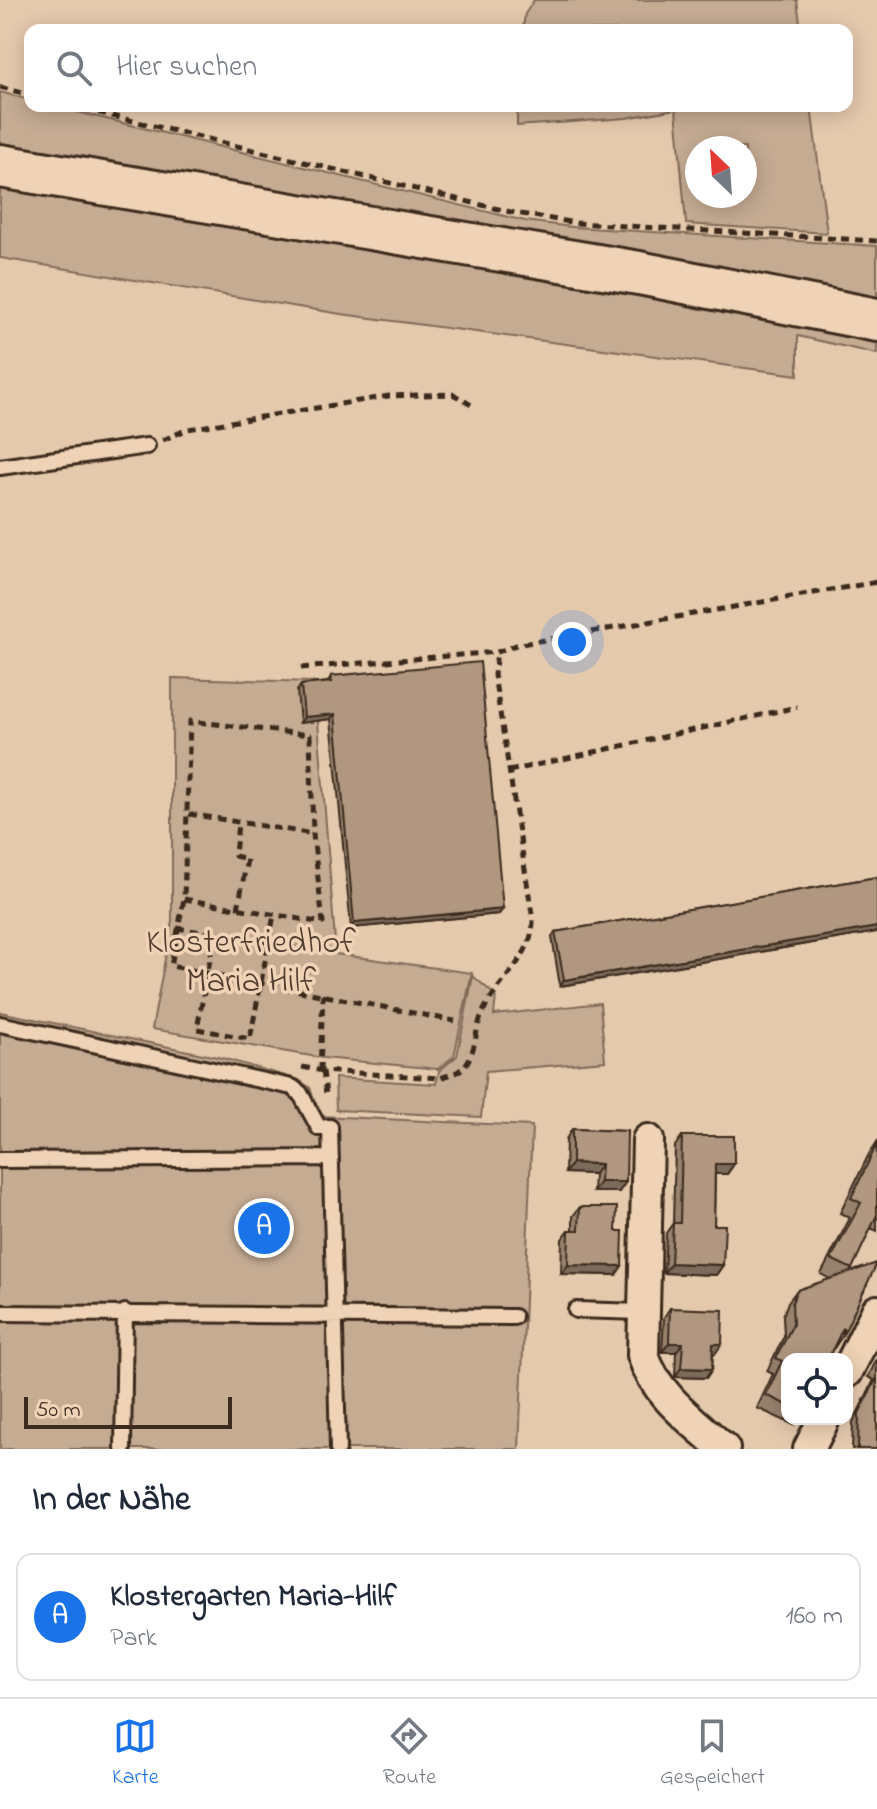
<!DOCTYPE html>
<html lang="de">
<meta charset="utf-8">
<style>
body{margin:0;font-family:"Indie Flower",sans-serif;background:#f6f6f7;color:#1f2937}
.controls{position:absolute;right:24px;bottom:24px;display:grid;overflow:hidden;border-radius:16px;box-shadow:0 4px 20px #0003}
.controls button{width:72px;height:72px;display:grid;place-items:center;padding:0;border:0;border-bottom:2px solid #e0e1e3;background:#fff;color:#1f2937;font:40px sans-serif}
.compass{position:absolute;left:685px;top:136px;width:72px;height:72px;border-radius:50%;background:#fff;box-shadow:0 4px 20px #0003;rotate:335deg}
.scale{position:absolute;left:24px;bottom:20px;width:208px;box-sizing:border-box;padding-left:8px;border:4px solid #3b2a1e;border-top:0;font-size:22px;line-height:28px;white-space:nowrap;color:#3b2a1e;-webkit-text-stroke:6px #f0d3b6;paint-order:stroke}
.you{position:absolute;left:572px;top:642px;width:28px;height:28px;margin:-20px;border:6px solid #fff;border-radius:50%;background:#1a73e8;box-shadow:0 0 0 12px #1a73e833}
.badge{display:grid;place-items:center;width:52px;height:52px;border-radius:50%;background:#1a73e8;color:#fff;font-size:26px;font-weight:700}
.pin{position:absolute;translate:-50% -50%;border:4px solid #fff;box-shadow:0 2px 8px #0006}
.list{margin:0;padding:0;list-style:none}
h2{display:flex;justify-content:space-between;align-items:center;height:104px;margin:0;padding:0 32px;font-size:34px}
h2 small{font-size:26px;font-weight:400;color:#747a83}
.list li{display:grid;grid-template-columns:52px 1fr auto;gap:24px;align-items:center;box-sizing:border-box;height:128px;margin:0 16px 16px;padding:0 16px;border:2px solid #e0e1e3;border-radius:16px}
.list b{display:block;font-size:30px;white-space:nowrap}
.list p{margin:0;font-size:26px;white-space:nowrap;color:#747a83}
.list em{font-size:26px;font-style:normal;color:#747a83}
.icon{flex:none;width:44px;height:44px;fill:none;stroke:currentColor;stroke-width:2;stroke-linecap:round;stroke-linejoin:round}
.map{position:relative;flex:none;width:877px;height:1449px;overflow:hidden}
.search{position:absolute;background:#fff;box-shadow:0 4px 20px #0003;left:24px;right:24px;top:24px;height:88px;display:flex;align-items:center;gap:20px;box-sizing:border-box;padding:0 28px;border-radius:16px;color:#747a83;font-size:30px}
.sheet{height:248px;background:#fff}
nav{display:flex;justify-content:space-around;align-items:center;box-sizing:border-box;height:112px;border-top:2px solid #e0e1e3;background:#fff;font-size:22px;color:#747a83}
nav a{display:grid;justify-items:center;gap:4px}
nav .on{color:#1a73e8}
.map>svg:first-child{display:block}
.green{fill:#c5ab92;stroke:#806a58;stroke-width:2;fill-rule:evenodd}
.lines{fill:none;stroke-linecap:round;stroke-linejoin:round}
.lane-casing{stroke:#3b2a1e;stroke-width:20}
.street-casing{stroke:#3b2a1e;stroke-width:36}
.secondary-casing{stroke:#3b2a1e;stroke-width:48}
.path{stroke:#3b2a1e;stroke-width:5;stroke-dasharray:8 6;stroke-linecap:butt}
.lane{stroke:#f0d3b6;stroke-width:14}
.street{stroke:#f0d3b6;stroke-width:30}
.secondary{stroke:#f0d3b6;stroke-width:42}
.wall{fill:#98826e;stroke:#3b2a1e;stroke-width:2}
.shaded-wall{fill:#7c6a5a;stroke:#3b2a1e;stroke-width:2}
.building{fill:#b19780;stroke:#3b2a1e;stroke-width:2}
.labels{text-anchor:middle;stroke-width:7;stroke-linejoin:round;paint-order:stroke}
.park-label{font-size:34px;fill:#503d2f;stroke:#f0d3b6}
</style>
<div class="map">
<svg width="877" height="1449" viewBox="0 0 877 1449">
<rect width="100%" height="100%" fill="#e5c9ad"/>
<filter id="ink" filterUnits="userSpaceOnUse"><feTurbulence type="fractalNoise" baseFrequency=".0125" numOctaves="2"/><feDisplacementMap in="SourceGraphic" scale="16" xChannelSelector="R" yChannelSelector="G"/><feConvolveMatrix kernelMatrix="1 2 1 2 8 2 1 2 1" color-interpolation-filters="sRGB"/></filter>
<g filter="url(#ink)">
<path class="green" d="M 534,0 L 797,0 L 801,30 L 523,30 L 525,14 Z
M 0,92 L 30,100 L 30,106 L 53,106 L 525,221 L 572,227 L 877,246 L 877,302 L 0,148 Z
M 517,106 L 811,106 L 827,233 L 686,224 L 676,109 L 626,118 L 517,126 ZM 697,148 L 745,148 L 745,196 L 697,196 Z
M 0,182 L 734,307 L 877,339 L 877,354 L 798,336 L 798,375 L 341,314 L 0,258 Z
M 172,678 L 315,682 L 336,954 L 472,973 L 454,1056 L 438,1069 L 323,1058 L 152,1029 L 172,921 Z
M 473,976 L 496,996 L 494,1015 L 600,1003 L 605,1061 L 486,1071 L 481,1117 L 336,1110 L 335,1078 L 436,1084 L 439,1071 L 457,1056 Z
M 0,1012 L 222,1058 L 299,1080 L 310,1088 L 320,1116 L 532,1126 L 519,1449 L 0,1449 Z"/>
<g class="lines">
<defs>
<path id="lane" d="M 0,467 L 147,446
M 0,1024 L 292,1087 L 300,1093 L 319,1128 L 330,1127 L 338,1449
M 0,1160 L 331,1158
M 576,1310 L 642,1312
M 0,1313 L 514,1317
M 123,1449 L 125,1312"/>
<path id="street" d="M 648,1140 L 643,1355 C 656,1396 693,1421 724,1449
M 847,1372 L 877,1311
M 809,1449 L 824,1419"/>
<path id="secondary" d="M 0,166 L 639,273 L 877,320"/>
</defs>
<use href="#lane" class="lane-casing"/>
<use href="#street" class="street-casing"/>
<use href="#secondary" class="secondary-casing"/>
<path class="path" d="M 0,87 L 30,95
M 71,106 L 515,213 L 576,223 L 877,241
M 163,440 L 188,429 L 389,396 L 453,394 L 473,406
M 301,668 L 497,652 L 516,645 L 877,582
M 509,771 L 797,707
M 189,814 L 313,834
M 184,899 L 323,923 L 313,834 L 310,735 L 190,721 L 184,899 L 171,966 L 455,1021
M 238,909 L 247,859 L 235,856 L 238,822
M 177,928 L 317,950
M 215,933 L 197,1029 L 250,1039 L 274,915
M 302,1067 L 323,1071 L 439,1078 C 449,1075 459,1074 466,1064 C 476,1050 475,1032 481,1017 C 494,982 533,960 533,920 L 494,675 L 497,652
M 320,1071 L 323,994
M 323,1071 L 326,1094"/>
<use href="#lane" class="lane"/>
<use href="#street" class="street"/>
<use href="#secondary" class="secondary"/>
</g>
<path class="wall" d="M 331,676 L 503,909 L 499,914 L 351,928 L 331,719 L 300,723 L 297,691 L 301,685 L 328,682 Z
M 877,877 L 877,932 L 560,986 L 552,937 L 555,932 Z
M 572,1129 L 627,1131 L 619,1192 L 593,1192 L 594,1174 L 565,1173 L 566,1139 Z
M 682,1136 L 734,1164 L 727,1174 L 715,1174 L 714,1225 L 723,1265 L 716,1275 L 664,1273 L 666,1233 L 673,1223 L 675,1146 Z
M 877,1142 L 877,1231 L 871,1228 L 850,1272 L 843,1335 L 834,1348 L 787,1359 L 787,1419 L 798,1419 L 794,1425 L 757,1408 L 773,1374 L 767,1371 L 784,1336 L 783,1316 L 788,1302 L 797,1290 L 830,1279 L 821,1274 L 850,1218 L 840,1213 L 869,1154 Z
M 580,1207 L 616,1275 L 561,1274 L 562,1239 L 569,1230 L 573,1230 L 573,1216 Z
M 670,1308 L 715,1354 L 713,1353 L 712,1369 L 706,1378 L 675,1377 L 676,1352 L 662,1352 L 664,1317 Z
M 877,1359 L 877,1449 L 852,1449 L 853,1422 L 874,1380 L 868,1377 Z"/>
<path class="shaded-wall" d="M 335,714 L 331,719 L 300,723 L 304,717 Z
M 503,909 L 499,914 L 351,928 L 354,923 Z
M 877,927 L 877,932 L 560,986 L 564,980 Z
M 572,1163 L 601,1164 L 594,1174 L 565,1173 Z
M 715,1164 L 734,1164 L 727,1174 L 708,1174 Z
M 600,1182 L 626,1182 L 619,1192 L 593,1192 Z
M 671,1263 L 723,1265 L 716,1275 L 664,1273 Z
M 568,1265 L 622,1266 L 616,1275 L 561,1274 Z
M 669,1343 L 683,1343 L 676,1352 L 662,1352 Z
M 713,1344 L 722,1344 L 715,1354 L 707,1353 Z
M 681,1368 L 712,1369 L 706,1378 L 675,1377 Z"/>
<path class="building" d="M 480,662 L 503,909 L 354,923 L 335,714 L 304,717 L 301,685 L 332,682 L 331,676 Z
M 877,877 L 877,927 L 564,980 L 555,932 Z
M 572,1129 L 627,1131 L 626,1182 L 600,1182 L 601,1164 L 572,1163 Z
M 682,1136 L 734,1136 L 734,1164 L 715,1164 L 714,1225 L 725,1225 L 723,1265 L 671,1263 L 673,1223 L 680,1223 Z
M 877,1144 L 877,1215 L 852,1269 L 831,1259 L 861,1203 L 851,1198 Z
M 580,1207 L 617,1207 L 616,1231 L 623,1231 L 622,1266 L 568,1265 L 569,1230 L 579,1230 Z
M 877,1263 L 843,1335 L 843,1328 L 828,1359 L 787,1359 L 787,1405 L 766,1395 L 782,1361 L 776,1358 L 793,1324 L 792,1303 L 797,1290 Z
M 670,1308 L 723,1310 L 722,1344 L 713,1344 L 712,1369 L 681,1368 L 683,1343 L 669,1343 Z
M 877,1378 L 877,1449 L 858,1449 L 859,1413 Z"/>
</g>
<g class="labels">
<g class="park-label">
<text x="251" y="952">Klosterfriedhof<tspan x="251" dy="39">Maria Hilf</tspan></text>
</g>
</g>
</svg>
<div class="controls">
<button><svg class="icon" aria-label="locate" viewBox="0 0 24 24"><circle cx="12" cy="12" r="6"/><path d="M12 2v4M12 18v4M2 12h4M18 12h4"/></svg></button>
</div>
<svg class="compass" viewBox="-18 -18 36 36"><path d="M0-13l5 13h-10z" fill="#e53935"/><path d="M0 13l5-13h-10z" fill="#747a83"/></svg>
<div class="scale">50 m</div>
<div class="you"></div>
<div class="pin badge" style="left:264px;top:1228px">A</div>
<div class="search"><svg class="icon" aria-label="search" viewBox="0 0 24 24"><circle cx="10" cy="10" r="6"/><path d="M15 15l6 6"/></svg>Hier suchen</div>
</div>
<section class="sheet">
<h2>In der Nähe<small></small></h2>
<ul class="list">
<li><span class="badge">A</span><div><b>Klostergarten Maria-Hilf</b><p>Park</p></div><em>160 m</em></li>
</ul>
</section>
<nav>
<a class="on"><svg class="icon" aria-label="map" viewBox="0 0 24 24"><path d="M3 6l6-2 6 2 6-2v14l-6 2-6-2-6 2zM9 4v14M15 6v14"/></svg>Karte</a>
<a><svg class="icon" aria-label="directions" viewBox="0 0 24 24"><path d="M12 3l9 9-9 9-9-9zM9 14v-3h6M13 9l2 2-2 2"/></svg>Route</a>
<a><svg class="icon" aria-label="saved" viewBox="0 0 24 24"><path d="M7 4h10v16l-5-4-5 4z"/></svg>Gespeichert</a>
</nav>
